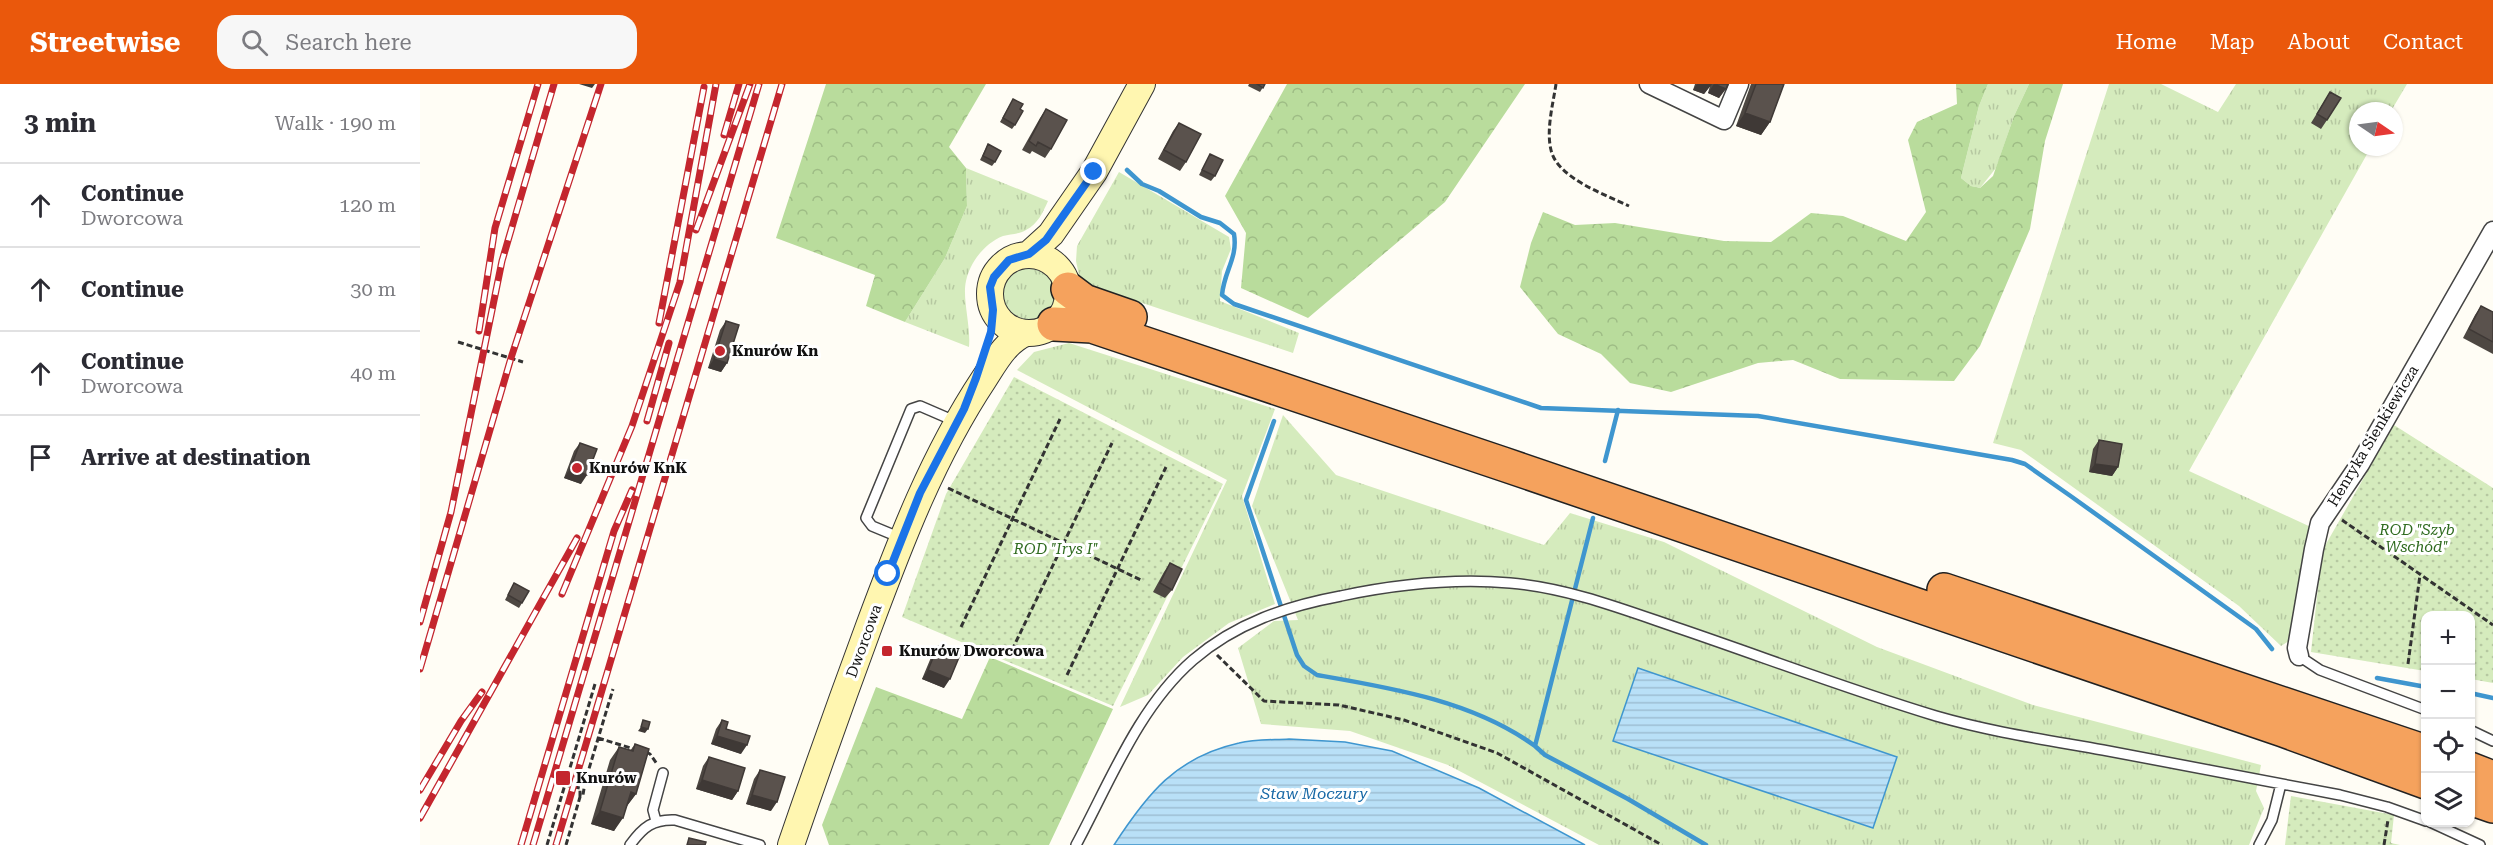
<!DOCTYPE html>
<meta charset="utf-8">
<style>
body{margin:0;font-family:"Roboto Serif",serif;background:#f7f7f7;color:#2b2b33}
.controls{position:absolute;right:18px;bottom:18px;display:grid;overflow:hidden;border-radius:12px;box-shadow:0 2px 4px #0004}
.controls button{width:54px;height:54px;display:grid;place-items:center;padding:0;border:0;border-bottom:2px solid #e1e1e2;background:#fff;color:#2b2b33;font:30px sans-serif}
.compass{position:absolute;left:1929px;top:18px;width:54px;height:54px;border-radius:50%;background:#fff;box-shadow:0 2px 4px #0004;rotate:103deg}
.stop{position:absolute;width:18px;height:18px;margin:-14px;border:4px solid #1a73e8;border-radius:50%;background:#fff}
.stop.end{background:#1a73e8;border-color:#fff;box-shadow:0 2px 6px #0008}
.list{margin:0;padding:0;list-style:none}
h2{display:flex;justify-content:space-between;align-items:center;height:78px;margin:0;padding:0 24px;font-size:26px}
h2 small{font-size:20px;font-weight:400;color:#7c7c81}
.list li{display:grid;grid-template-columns:39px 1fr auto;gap:18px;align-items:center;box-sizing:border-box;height:84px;padding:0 24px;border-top:2px solid #e1e1e2}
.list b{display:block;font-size:22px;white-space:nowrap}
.list p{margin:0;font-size:20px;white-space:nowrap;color:#7c7c81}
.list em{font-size:20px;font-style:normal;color:#7c7c81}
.icon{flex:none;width:33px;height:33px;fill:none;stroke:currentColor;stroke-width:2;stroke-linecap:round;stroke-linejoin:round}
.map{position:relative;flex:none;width:2073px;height:761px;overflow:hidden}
header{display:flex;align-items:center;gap:36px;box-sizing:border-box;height:84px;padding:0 30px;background:#ea580c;color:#fff}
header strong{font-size:28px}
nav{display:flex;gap:33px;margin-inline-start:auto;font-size:21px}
.search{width:420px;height:54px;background:#f7f7f7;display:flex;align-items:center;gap:15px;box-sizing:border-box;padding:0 21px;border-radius:18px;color:#7c7c81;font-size:22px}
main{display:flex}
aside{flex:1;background:#fff}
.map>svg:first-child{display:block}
.grass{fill:url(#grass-tufts)}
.forest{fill:url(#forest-crowns)}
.park{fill:url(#park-dots)}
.water{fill:url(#water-rules);stroke:#3f96cf;stroke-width:1.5}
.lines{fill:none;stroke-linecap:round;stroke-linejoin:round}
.stream{stroke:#3f96cf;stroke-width:4.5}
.lane-casing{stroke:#444;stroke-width:12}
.street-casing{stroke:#444;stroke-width:21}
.secondary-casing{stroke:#333;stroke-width:28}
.highway-casing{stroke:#222;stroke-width:36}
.path{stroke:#333;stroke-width:3;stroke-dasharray:6 3;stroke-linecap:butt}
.lane{stroke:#fff;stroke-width:9}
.street{stroke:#fff;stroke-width:18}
.secondary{stroke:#fff6b0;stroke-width:26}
.highway{stroke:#f5a25d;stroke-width:33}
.rail-casing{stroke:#c4262e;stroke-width:7}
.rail{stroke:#fff;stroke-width:4.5;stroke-dasharray:14;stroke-linecap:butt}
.wall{fill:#4d4742}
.shaded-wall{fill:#3f3936}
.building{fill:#5a524d;stroke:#3f3936;stroke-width:1.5}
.route{stroke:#1a73e8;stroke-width:8}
.poi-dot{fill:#c4262e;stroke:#fff;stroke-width:2}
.labels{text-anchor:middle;stroke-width:6;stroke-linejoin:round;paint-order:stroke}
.poi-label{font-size:15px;font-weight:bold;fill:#111;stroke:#fff;text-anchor:start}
.street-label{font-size:15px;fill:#111;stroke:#fff}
.park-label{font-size:15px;font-style:italic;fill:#2f6b1f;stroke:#fff}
.water-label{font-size:16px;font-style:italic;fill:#1768a6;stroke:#fff}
</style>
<header>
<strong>Streetwise</strong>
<div class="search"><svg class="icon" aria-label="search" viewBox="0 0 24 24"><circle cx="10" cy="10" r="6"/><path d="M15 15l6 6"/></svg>Search here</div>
<nav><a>Home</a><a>Map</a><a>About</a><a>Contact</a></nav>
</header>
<main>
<aside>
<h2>3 min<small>Walk · 190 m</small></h2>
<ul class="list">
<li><svg class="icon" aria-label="ahead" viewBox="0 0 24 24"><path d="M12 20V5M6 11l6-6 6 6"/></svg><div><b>Continue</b><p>Dworcowa</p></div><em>120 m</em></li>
<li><svg class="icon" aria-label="ahead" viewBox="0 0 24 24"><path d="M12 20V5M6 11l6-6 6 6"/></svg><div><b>Continue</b></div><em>30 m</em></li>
<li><svg class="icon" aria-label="ahead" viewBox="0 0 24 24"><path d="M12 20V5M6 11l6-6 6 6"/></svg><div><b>Continue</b><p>Dworcowa</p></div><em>40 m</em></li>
<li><svg class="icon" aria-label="arrive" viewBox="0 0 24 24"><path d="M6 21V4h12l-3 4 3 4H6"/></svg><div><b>Arrive at destination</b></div></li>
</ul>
</aside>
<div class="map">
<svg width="2073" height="761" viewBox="0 0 2073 761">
<defs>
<pattern id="grass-tufts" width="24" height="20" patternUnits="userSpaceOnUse" patternTransform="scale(1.5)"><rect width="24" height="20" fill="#d5ebbd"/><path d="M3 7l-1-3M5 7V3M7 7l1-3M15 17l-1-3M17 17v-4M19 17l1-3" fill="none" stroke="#b6c8a1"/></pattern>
<pattern id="forest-crowns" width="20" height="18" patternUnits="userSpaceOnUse" patternTransform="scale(1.5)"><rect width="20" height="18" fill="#b9dc9c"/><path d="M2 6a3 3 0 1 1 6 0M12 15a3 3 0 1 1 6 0" fill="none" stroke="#9ebc85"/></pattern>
<pattern id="park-dots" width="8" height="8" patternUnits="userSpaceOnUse" patternTransform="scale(1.5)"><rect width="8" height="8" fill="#d5ebbd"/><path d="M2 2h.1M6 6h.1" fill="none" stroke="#b6c8a1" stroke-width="1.8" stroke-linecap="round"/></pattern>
<pattern id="water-rules" width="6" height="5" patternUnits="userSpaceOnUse" patternTransform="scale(1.5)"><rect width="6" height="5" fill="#b9e0f7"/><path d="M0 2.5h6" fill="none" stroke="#9ebfd3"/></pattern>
</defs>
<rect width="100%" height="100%" fill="#fffdf5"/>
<path class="grass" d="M 1568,0 L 1609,0 L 1594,32 L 1576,84 L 1560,104 L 1551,102 L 1541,94 L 1559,22 Z
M 1689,0 L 1741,0 L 1798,28 L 1816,0 L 1987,0 L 1971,27 L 1938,27 L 1938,63 L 1951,63 L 1769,387 L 1893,444 L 1872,555 L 1861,562 L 1819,522 L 1601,366 L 1573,359 Z
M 546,84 L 628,117 C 623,128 618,140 606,146 C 600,150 591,150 583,152 C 565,159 550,178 546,197 C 542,214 551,242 549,263 L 485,238 L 525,174 L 547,122 Z
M 699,88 L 809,153 L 811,165 L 802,187 L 800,217 L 879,249 L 873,269 L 668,201 L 660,196 L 656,177 L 657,162 Z
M579 209a28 28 0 1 1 56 0a28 28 0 1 1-56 0Z
M 649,259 L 855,325 L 822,412 L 855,520 L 809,539 L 763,573 L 728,611 L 700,623 L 807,396 L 597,286 L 614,268 Z
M 863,331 L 916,391 L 1124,461 L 1150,429 L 1244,458 L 1457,563 L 1613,621 L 1841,681 L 1836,707 L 1844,724 L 1829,761 L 1179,761 L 1028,681 L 930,647 L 841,640 L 818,564 L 854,537 L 878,536 L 832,422 Z"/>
<path class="forest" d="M 406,0 L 566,0 L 529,63 L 546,84 L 547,122 L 525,174 L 485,238 L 446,222 L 455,191 L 356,154 Z
M 867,0 L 1105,0 L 1025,118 L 888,234 L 821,204 L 826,149 L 805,112 Z
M 1536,0 L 1568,0 L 1559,22 L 1541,94 L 1551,102 L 1560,104 L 1573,92 L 1594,32 L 1609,0 L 1643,0 L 1625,57 L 1610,145 L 1560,262 L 1534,297 L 1420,295 L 1373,276 L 1338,279 L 1251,308 L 1210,299 L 1181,270 L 1138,250 L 1100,203 L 1111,159 L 1123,128 L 1155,141 L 1195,139 L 1304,157 L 1351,158 L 1391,129 L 1423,132 L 1486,157 L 1506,128 L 1488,56 L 1497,38 L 1537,20 Z
M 570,573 L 693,625 L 629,761 L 409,761 L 402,741 L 456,603 L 542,635 Z"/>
<path class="park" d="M 594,293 L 803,400 L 693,622 L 482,533 L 526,410 Z
M 1974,341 L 2073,404 L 2073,599 L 2051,595 L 2050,532 L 2006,532 L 2005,587 L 1891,568 L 1902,467 Z
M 1871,712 L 1974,731 L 1971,759 L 1980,761 L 1865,761 Z"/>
<path class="water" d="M 1218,584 L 1477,673 L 1453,744 L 1193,657 Z
M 869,655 L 925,658 L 972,667 L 1059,704 L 1165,761 L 694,761 C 727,710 756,673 819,659 C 835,655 853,656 869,655 Z"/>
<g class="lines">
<path class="stream" d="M 707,86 L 722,100 L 739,107 L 781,133 L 800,139 L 814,150 C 818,174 804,187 802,211 L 814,220 L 1121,324 L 1338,332 L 1592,376 L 1605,380 L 1652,413 L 1836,545 L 1852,565
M 854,337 L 826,416 L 877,571 L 884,582 L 897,591 C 972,604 1053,617 1115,662
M 1185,377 L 1198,326
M 1173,434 L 1115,662 L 1125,671 L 1208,715 L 1286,761
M 1957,594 L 2006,603
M 2050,609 L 2073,614"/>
<defs>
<path id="lane" d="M 481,454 L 452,442 L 446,434 L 491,325 L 500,322 L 537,338
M 1879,572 L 1900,586 L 2006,626
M 2050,646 L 2073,657
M 236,737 L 233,726 L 243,689
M 2010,738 L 2060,761
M 210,761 C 223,743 233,735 255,736 L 340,761
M 656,761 C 690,698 718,624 773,576 C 816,539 867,522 921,512 C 978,500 1032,494 1090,499 C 1149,504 1205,526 1261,545 C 1346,574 1430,606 1516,632 C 1571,648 1627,656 1683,666 C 1762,681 1841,696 1920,711 L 1967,723 L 2006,737
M 1839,761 L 1852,736 L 1861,700"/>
<path id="street" d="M 1229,0 L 1304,36 L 1319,0
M 1879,572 L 1877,564 L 1894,465 L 1900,439 L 1940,380 L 2073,147"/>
<path id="secondary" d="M 609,170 L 631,150 L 674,88 L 722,0
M570 210a39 39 0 1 1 78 0a39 39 0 1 1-78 0Z
M 371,761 C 396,688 422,615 449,542 C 481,456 513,372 564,295 C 575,278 586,257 606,249"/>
<path id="highway" d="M 648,205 L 664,217 L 710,233
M 634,240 L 672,242 L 1083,380 L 1863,646 L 2006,698
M 1524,506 L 2006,668
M 2050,685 L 2073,694
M 2050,714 L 2073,722"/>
</defs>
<use href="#lane" class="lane-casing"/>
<use href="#street" class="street-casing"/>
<use href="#secondary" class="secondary-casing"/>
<use href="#highway" class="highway-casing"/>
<path class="path" d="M 1136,0 C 1133,20 1126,46 1131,66 C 1137,94 1186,111 1209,122
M 38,258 L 103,278
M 528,404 L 723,497
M 1922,436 L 2073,541
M 541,543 L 640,335
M 592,566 L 692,359
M 797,571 L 844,617 L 919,621 L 984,636 L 1077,669 L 1242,761
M 1988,580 L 2000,491
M 647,591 L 746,383
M 178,654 L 214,665
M 226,668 L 230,670 L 237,680
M 145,701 L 160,704 L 160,713
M 127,761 L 175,600
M 146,761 L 160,713 L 163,711 L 165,698 L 193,605
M 1964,761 L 1968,736"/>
<use href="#lane" class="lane"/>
<use href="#street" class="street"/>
<use href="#secondary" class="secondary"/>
<use href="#highway" class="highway"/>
<defs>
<path id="rail" d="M 304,51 L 319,0
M 276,146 L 330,0
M 239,239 L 284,3
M 59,247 L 75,144 L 118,0
M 227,337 L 249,259
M 142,510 L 212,342 L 260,198 L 296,0
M 0,538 L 31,428 L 82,177 L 134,0
M 0,585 L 91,274 L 181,0
M 0,706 L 41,637 L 62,608
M 0,734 L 157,454
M 101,761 L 194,447 L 212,406
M 113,761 L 339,0
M 136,761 L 362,0"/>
</defs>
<use href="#rail" class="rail-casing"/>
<use href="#rail" class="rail"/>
</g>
<path class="wall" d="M 829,0 L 845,0 L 840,8 L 828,2 Z
M 1275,0 L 1308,0 L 1299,14 L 1288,9 L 1290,2 L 1284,10 L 1273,6 Z
M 1331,0 L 1364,0 L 1350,38 L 1341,51 L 1316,42 Z
M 1910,8 L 1907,36 L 1901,45 L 1891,39 Z
M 593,15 L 600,25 L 595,41 L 592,45 L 580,38 Z
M 626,25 L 631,65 L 625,74 L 612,67 L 610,70 L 602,66 L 620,34 Z
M 759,39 L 766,78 L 760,87 L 738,75 L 753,47 Z
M 568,60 L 575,78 L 572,82 L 560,76 Z
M 790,70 L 795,92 L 791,97 L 779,91 Z
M 2061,222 L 2073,228 L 2073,270 L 2043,254 L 2055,231 Z
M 306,237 L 307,279 L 301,288 L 288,284 L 300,246 Z
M 1679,356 L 1698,383 L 1692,392 L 1669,388 L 1673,365 Z
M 160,359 L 161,400 L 144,394 L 154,367 Z
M 750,479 L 752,506 L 745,514 L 733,508 L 744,488 Z
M 94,499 L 102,519 L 99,524 L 85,516 Z
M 518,562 L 524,604 L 502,595 L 512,571 Z
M 302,636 L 321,670 L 291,660 L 296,645 Z
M 215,660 L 216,710 L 207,722 L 194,747 L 171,740 L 190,676 L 199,663 L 210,667 Z
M 289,673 L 318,707 L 312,716 L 276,705 L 283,682 Z
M 340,686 L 351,727 L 326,720 L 334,695 Z"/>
<path class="shaded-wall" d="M 159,0 L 175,0 L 172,4 Z
M 1277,0 L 1292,0 L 1284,10 L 1273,6 Z
M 1294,0 L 1306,5 L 1299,14 L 1288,9 Z
M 1325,29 L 1350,38 L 1341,51 L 1316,42 Z
M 294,275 L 307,279 L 301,288 L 288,284 Z
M 1675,380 L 1698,383 L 1692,392 L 1669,388 Z
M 150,385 L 167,391 L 161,400 L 144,394 Z
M 508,586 L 530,595 L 524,604 L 502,595 Z
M 221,643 L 228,645 L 225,649 L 218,647 Z
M 297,652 L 327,661 L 321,670 L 291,660 Z
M 282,696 L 318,707 L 312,716 L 276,705 Z
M 211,708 L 216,710 L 206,723 Z
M 332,711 L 357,718 L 351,727 L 326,720 Z
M 180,727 L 203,734 L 194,747 L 171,740 Z"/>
<path class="building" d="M 837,0 L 845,0 L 843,4 Z
M 1294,0 L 1308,0 L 1306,5 Z
M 1336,0 L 1364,0 L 1350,38 L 1325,29 Z
M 1910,8 L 1921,14 L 1907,36 L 1897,30 Z
M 593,15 L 603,20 L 600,25 L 603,27 L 595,41 L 583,34 Z
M 626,25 L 647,36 L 631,65 L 618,58 L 616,62 L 609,57 Z
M 759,39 L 781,50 L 766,78 L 744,66 Z
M 568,60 L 581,67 L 575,78 L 563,72 Z
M 790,70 L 803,76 L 795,92 L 782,86 Z
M 2061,222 L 2073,228 L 2073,258 L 2049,245 Z
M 306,237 L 319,241 L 307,279 L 294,275 Z
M 1679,356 L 1702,360 L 1698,383 L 1675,380 Z
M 160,359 L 177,365 L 167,391 L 150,385 Z
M 750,479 L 762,485 L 752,506 L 740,499 Z
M 94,499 L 109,507 L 102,519 L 88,511 Z
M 518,562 L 540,571 L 530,595 L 508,586 Z
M 223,636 L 230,638 L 228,645 L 221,643 Z
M 302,636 L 308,638 L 306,645 L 330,652 L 327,661 L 297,652 Z
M 215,660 L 229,665 L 216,710 L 211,708 L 203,734 L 180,727 L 199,663 L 213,667 Z
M 289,673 L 325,684 L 318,707 L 282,696 Z
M 340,686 L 365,693 L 357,718 L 332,711 Z
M 269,754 L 286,758 L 285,761 L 267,761 Z"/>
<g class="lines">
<path class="route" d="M 468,490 L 500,409 L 544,325 L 556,294 L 571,248 L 573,226 L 570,203 L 574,193 L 589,176 L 609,170 L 626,156 L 674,88"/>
</g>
<g class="poi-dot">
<circle cx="300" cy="267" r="6"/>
<circle cx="157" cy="384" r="6"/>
<rect x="461" y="561" width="12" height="12" rx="3"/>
<rect x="135" y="686" width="16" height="16" rx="3"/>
</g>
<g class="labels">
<g class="poi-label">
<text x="312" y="272">Knurów Kn</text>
<text x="169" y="389">Knurów KnK</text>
<text x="479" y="572">Knurów Dworcowa</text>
<text x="156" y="699">Knurów</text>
</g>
<g class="street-label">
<text transform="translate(1953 352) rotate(-59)" y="5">Henryka Sienkiewicza</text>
<text transform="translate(444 557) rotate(-70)" y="5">Dworcowa</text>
</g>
<g class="park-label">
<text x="1997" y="451">ROD "Szyb<tspan x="1997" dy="17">Wschód"</tspan></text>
<text x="636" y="470">ROD "Irys I"</text>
</g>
<g class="water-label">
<text x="894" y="715">Staw Moczury</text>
</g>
</g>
</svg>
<div class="controls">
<button>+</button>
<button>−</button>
<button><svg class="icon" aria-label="locate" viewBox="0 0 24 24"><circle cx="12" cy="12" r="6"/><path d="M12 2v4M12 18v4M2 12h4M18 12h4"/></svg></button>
<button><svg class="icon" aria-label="layers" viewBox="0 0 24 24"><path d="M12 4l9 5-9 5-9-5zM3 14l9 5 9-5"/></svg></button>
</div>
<svg class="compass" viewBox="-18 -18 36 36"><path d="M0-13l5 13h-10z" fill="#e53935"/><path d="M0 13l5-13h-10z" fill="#7c7c81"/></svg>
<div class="stop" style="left:468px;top:490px"></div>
<div class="stop end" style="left:674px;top:88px"></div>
</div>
</main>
